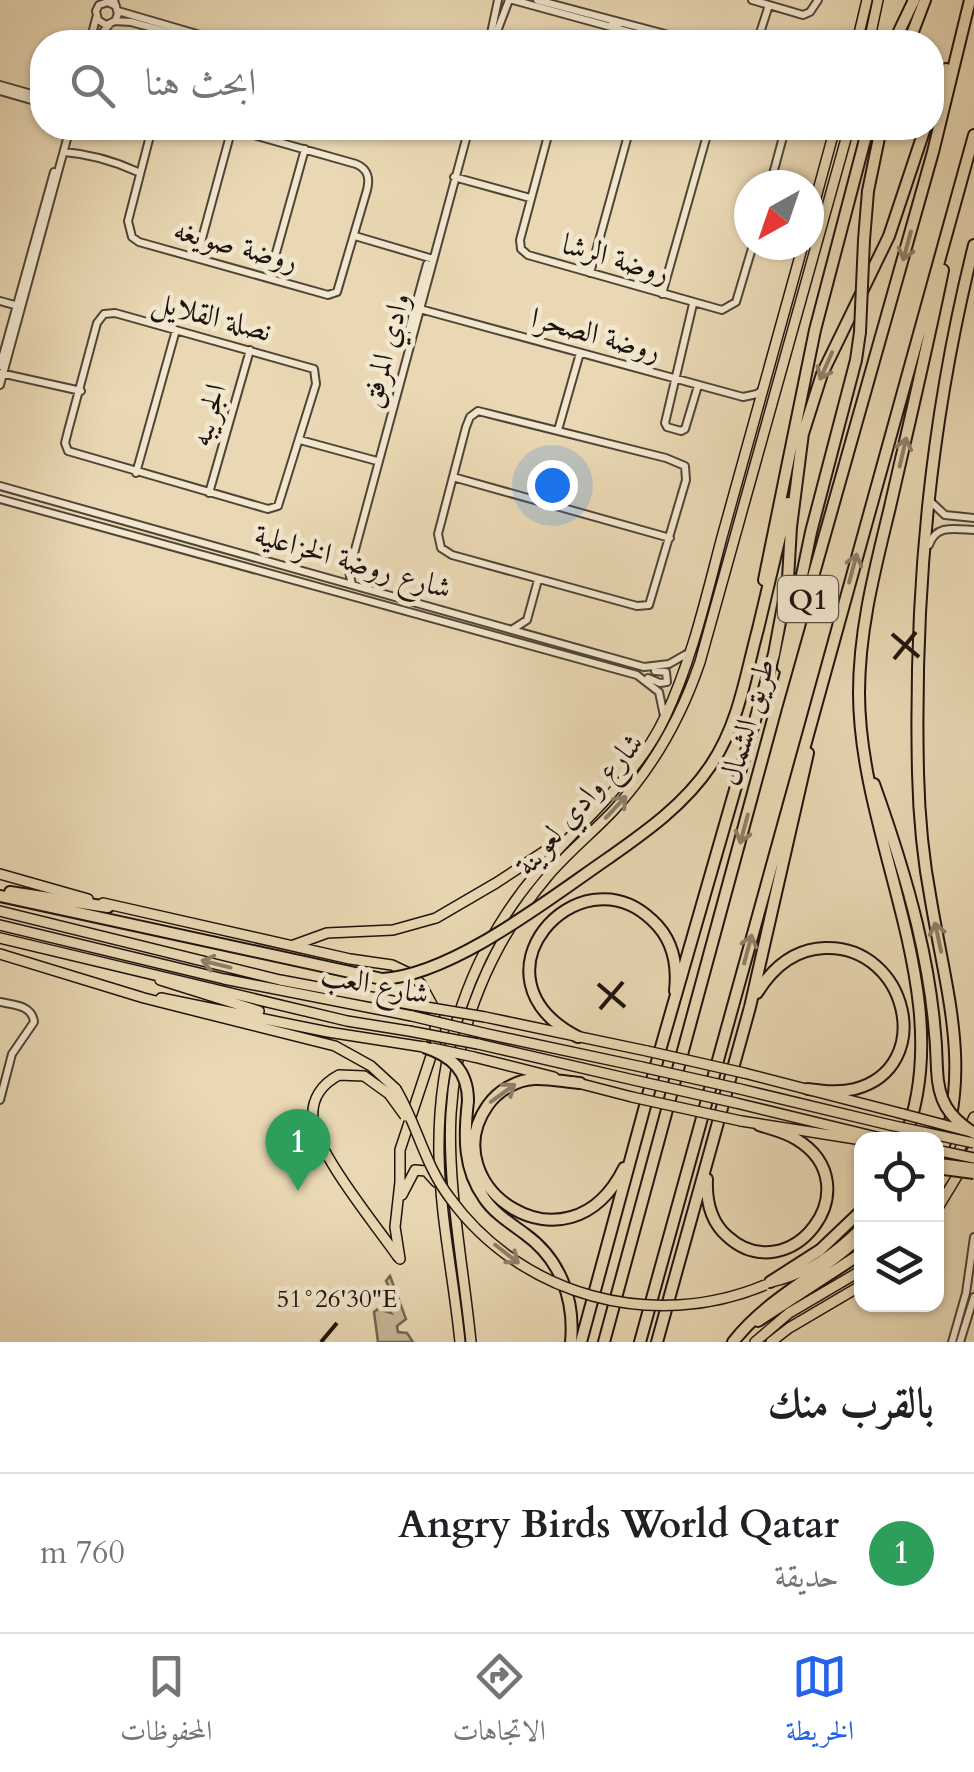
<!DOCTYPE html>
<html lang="ar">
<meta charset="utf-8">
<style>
body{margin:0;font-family:Cardo,Amiri,serif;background:#f2f2f2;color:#202124;direction:rtl}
.controls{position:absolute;right:30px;bottom:30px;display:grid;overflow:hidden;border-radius:20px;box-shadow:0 2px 8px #0004}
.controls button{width:90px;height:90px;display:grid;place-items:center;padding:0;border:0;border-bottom:2px solid #e0e0e0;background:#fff;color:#202124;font:50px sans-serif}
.compass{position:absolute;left:734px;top:170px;width:90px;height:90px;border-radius:50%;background:#fff;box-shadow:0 2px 8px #0004;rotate:220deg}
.you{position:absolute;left:552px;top:485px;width:35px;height:35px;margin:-25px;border:8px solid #fff;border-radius:50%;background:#1a73e8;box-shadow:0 0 0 15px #1a73e833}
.badge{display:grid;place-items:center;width:65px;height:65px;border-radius:50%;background:#2563eb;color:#fff;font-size:32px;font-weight:700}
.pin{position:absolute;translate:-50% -82px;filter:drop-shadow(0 2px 5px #0008)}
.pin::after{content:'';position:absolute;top:52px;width:35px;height:30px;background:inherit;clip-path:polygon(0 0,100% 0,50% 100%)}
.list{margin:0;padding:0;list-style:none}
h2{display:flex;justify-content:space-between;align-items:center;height:130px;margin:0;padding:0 40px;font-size:42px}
h2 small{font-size:32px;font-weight:400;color:#757577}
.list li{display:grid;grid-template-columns:65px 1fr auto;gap:30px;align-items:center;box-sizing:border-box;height:160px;padding:0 40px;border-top:2px solid #e0e0e0}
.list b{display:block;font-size:38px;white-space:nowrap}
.list p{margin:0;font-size:32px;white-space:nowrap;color:#757577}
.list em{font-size:32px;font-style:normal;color:#757577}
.icon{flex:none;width:55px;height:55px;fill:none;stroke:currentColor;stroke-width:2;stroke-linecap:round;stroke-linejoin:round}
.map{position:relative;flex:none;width:974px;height:1342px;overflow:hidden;direction:ltr}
.search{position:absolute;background:#fff;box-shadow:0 2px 8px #0004;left:30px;right:30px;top:30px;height:110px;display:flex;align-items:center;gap:25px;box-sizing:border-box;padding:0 35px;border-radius:40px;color:#757577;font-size:38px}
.sheet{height:290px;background:#fff}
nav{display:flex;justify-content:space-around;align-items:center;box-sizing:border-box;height:140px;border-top:2px solid #e0e0e0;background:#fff;font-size:28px;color:#757577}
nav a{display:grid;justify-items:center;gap:5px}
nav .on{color:#2563eb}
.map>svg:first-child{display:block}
.green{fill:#c6b797;stroke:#726552;stroke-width:2.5}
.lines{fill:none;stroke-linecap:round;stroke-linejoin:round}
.minor-casing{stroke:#514436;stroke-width:10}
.major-casing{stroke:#1e130d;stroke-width:12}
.highway-casing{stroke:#1e130d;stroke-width:14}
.minor{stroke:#f1e6ce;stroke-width:6}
.major{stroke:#e9d8b3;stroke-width:9}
.highway{stroke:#e9d8b3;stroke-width:10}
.major-bridge-casing{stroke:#1e130d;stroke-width:12;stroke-linecap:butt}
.highway-bridge-casing{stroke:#1e130d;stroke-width:14;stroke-linecap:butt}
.major-bridge{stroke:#e9d8b3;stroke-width:9}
.highway-bridge{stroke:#e9d8b3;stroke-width:10}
.oneway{stroke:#8e7f68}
.ticks{fill:none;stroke:#1e130d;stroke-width:4}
.labels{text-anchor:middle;stroke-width:9;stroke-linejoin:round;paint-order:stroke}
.shield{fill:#f1e6ce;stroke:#5d5247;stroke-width:2.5}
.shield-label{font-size:28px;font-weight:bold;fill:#1e130d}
.street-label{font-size:30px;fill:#1e130d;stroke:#f1e6ce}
.ticks-label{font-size:25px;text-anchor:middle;fill:#1e130d;stroke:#f1e6ce;stroke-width:9;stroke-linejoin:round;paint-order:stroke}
</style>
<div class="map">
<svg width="974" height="1342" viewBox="0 0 974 1342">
<rect width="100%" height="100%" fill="#e9d8b3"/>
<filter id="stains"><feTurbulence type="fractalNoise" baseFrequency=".002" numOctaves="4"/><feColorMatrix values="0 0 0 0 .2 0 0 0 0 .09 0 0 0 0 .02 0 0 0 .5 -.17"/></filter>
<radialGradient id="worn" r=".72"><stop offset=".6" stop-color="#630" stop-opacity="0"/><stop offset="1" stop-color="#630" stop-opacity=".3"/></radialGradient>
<path class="green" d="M 390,1276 L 406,1319 L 397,1326 L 398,1332 L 407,1333 L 413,1342 L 378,1342 L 374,1312 L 378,1309 L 391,1313 L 386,1306 L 393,1295 L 386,1281 Z"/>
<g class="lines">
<defs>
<path id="minor" d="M 114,0 L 118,14 L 115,21 L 106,25 L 98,20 L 96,11 L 99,5 L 108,2 L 116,6
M 513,0 L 666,42
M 537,0 L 695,42
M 752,0 L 803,15 L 810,12 L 818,0
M 118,11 L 224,42
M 115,21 L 131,22 L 204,42
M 490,38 L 498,0
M 90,42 L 96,18
M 94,42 L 109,25
M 493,42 L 509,0
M 607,42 L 612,24
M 612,42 L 618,25
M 754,42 L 758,39 L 769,5
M 0,85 L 42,97
M 0,91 L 42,103
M 152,128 L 128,221 L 132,237 L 139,242 L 328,295 L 337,292 L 367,190 C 370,178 368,169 356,164 L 229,128
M 550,128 L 520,240 L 521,249 L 528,255 L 722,310 L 736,302 L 753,245
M 265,138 L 268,128
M 64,152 C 90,154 114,161 138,172
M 454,177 L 530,198
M 770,185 L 783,137 L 781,128
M 355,236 L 433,259
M 197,257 L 232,128
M 590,273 L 630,128
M 269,278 L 305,149
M 662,294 L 709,128
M 0,301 L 18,306
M 693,304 L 665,423 L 667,427 L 681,431 L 685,429 L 697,389
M 420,309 L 743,397 L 757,394 L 763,389
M 115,313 L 314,369 L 316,384 L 278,506 L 268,509 L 68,451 L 65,443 L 68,431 L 97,323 L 104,314 Z
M 409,329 L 427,264
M 0,366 L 54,172
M 0,373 L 81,391
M 0,385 L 70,128
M 478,411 L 666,458 L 685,466 L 686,480 L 649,605 L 637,606 L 452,555 L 441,548 L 438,534 L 466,427 L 470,417 Z
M 558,430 L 580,353
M 300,440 L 377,461
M 136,473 L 176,330
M 453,477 L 670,538
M 0,486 L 644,667 L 669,664 L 690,652
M 209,493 L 250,350
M 0,499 L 637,675 L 659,692 L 664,716
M 931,502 L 945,515 L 974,518
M 929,545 C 936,524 955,529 974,530
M 352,584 L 349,572 L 469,128
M 513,629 L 527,620 L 538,580
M 648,678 L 660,683 L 667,682 L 666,672 L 655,671
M 0,1002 C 14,1005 32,1005 34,1022 L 12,1054 L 0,1100
M 952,1342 L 966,1293 L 974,1237
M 960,1342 L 974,1297"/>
<path id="major" d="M 857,42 L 867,0
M 869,42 L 878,0
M 809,223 L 835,128
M 0,874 L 88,899
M 103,903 L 350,959 L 392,965 L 409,973 L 421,984 L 434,1008 L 436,1041 L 400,1150 L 400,1182 L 395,1227 L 400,1259
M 0,911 L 280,980 L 414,1005
M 0,925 L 224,979 L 412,1016
M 0,938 L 347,1021 L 409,1031
M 294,945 L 327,933 L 393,930 L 436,918 L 496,883 L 557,843
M 0,954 L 144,998 L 335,1046 L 371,1066 L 396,1089
M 160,980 L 259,1011
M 161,998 L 328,1032 L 424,1047
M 485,1017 L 647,1051
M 483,1033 L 642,1067
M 478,1044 L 638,1081
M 474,1057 L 554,1077
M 744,1073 L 903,1114
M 574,1082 L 632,1097
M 740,1089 L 890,1125
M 389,1094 L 364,1076 L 339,1075 C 322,1084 311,1099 313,1119 C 315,1151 378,1228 398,1257
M 736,1103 L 889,1140
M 741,1121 L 862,1140
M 936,1190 L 955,1160 L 974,1117
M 402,1195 L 415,1170 L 426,1171 L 436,1182
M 936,1211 L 974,1148
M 771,1282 C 808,1274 836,1253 862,1227
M 460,1342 C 454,1280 440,1217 439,1154 C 437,1052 470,952 536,874 C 579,823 636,779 665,717 C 692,660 706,597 722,537 C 749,439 776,342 803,245
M 471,1342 C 464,1270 447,1185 451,1114 C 456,1027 491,943 547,877 C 567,853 591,834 612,812 C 653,768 681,718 700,662 L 849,128
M 755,1342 L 789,1313 L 862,1270
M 771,1342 L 789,1328 L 862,1285"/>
<path id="highway" d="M 894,42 L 914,0
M 909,42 L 925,0
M 932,107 L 946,69
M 864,240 L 868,191 L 881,128
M 802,437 L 822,374 L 889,236 L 925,128
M 764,580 L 815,330 L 868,128
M 783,667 L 811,532 L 856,360 L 860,332
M 874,784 C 907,876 935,972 937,1069
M 610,857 C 647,831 685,804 711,765 C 739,723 745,677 758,629 C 768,587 778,545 788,503
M 10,892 L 108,907
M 0,896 L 382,979
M 757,993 C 773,967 794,949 825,948 C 907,945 937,1067 855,1089 C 839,1093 824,1091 808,1089
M 578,1037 C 463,978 578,849 652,920 C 673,939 678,964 675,991
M 580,1083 C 565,1082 549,1078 534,1079 C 516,1080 498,1091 488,1105 C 431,1185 568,1281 624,1168
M 468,1101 C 464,1136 463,1169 484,1198 C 494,1213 510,1223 525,1234 C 560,1259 575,1299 571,1342
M 904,1140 C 961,998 859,841 859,693 C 859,629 875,569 890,507 C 908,428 927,349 943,270
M 936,1168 C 974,1075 947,996 931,901 C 923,859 919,816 918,773 C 914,592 930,421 974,245
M 707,1179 C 706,1201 710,1221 727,1236 C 789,1293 874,1186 796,1139 C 785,1132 771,1129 759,1125
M 770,1282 L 820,1250 L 862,1210
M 758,1321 L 862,1253
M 581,1342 L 661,1047 L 774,654 L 788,579 L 791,527 L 803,433
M 604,1342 L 776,708 L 933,152 L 970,0
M 640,1342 L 974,135
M 657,1342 L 750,1007 L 808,753
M 733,1342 C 770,1295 820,1276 862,1235"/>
</defs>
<use href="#minor" class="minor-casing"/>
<use href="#major" class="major-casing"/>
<use href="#highway" class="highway-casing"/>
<use href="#minor" class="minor"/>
<use href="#major" class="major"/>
<use href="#highway" class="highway"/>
<defs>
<path id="major-bridge" d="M 414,1005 L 485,1017
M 412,1016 L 483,1033
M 409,1031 L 478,1044
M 432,1048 L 474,1057
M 647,1051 L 744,1073
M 642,1067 L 740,1089
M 638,1081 L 736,1103
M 396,1089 C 417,1124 424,1164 450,1198 C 521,1296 653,1332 765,1285
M 389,1094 L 405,1116
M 632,1097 L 741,1121
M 903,1114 L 971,1132
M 890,1125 L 974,1143
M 936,1150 L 974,1158
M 936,1163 L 974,1168"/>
<path id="highway-bridge" d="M 860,332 L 864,240
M 382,979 C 453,975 550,898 610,857
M 424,1047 C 452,1056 468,1071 468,1101
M 937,1069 C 938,1100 948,1117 974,1133
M 936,1168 L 974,1173"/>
</defs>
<use href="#major-bridge" class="major-bridge-casing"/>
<use href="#highway-bridge" class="highway-bridge-casing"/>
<use href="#major-bridge" class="major-bridge"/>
<use href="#highway-bridge" class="highway-bridge"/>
</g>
<defs><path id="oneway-shaft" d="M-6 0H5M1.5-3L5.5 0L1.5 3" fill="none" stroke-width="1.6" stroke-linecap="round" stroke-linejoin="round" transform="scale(2.5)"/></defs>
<g class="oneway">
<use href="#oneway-shaft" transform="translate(907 246) rotate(105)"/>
<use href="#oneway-shaft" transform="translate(826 366) rotate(114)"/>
<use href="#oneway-shaft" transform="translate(903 452) rotate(-77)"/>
<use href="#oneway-shaft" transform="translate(853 568) rotate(-75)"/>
<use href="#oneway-shaft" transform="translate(616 807) rotate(-47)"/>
<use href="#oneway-shaft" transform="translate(744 829) rotate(105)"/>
<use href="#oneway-shaft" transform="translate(938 937) rotate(-102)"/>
<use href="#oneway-shaft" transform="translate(748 949) rotate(-75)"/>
<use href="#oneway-shaft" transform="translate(216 964) rotate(-166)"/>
<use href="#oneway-shaft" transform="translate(503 1093) rotate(-36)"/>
<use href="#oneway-shaft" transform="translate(507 1254) rotate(38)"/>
</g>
<path class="ticks" d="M 892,634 L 919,657M 894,659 L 916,632M 598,984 L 625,1007M 600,1009 L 623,982M 321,1342 L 337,1323"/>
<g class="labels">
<rect class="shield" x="778" y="576" width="60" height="46" rx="8"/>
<g class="shield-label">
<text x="808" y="609">Q1</text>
</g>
<g class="street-label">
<text transform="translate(236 245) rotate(15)" y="10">روضة صويغه</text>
<text transform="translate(616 258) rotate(16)" y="10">روضة الرشا</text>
<text transform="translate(212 316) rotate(15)" y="10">نصلة القلايل</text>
<text transform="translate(596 334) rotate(15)" y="10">روضة الصحرا</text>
<text transform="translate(385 350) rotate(-75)" y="10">وادي المرفق</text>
<text transform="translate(208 415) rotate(-74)" y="10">الجريبه</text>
<text transform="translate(353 561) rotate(16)" y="10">شارع روضة الخزاعلية</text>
<text transform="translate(747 722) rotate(-74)" y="10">طريق الشمال</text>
<text transform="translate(579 804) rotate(-49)" y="10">شارع وادي لعوينة</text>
<text transform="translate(375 984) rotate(11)" y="10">شارع العب</text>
</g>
</g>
<g class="ticks-label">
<text x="337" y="1307">51°26'30"E</text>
</g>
<rect width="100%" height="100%" filter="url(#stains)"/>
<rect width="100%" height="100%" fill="url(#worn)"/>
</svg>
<div class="controls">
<button><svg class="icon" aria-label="locate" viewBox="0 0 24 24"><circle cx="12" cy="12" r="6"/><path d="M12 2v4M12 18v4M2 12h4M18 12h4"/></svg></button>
<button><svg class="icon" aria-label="layers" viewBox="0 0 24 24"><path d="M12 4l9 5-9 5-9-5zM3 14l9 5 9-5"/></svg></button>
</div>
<svg class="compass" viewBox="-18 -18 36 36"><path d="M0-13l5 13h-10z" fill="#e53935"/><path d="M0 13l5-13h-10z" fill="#757577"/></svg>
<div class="you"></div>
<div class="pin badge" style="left:298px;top:1191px;background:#2e9e5b">1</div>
<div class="search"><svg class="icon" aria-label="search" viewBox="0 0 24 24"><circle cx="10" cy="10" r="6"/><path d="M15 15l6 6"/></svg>ابحث هنا</div>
</div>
<section class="sheet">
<h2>بالقرب منك<small></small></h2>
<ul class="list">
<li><span class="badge" style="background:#2e9e5b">1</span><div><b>Angry Birds World Qatar</b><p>حديقة</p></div><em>760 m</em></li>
</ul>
</section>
<nav>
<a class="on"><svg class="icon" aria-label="map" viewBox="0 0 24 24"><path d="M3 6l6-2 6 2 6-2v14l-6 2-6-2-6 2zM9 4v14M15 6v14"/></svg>الخريطة</a>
<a><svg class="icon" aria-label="directions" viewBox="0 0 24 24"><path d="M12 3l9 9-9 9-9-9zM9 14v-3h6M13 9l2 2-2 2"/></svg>الاتجاهات</a>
<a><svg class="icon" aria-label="saved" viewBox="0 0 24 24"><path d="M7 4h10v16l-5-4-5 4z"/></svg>المحفوظات</a>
</nav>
